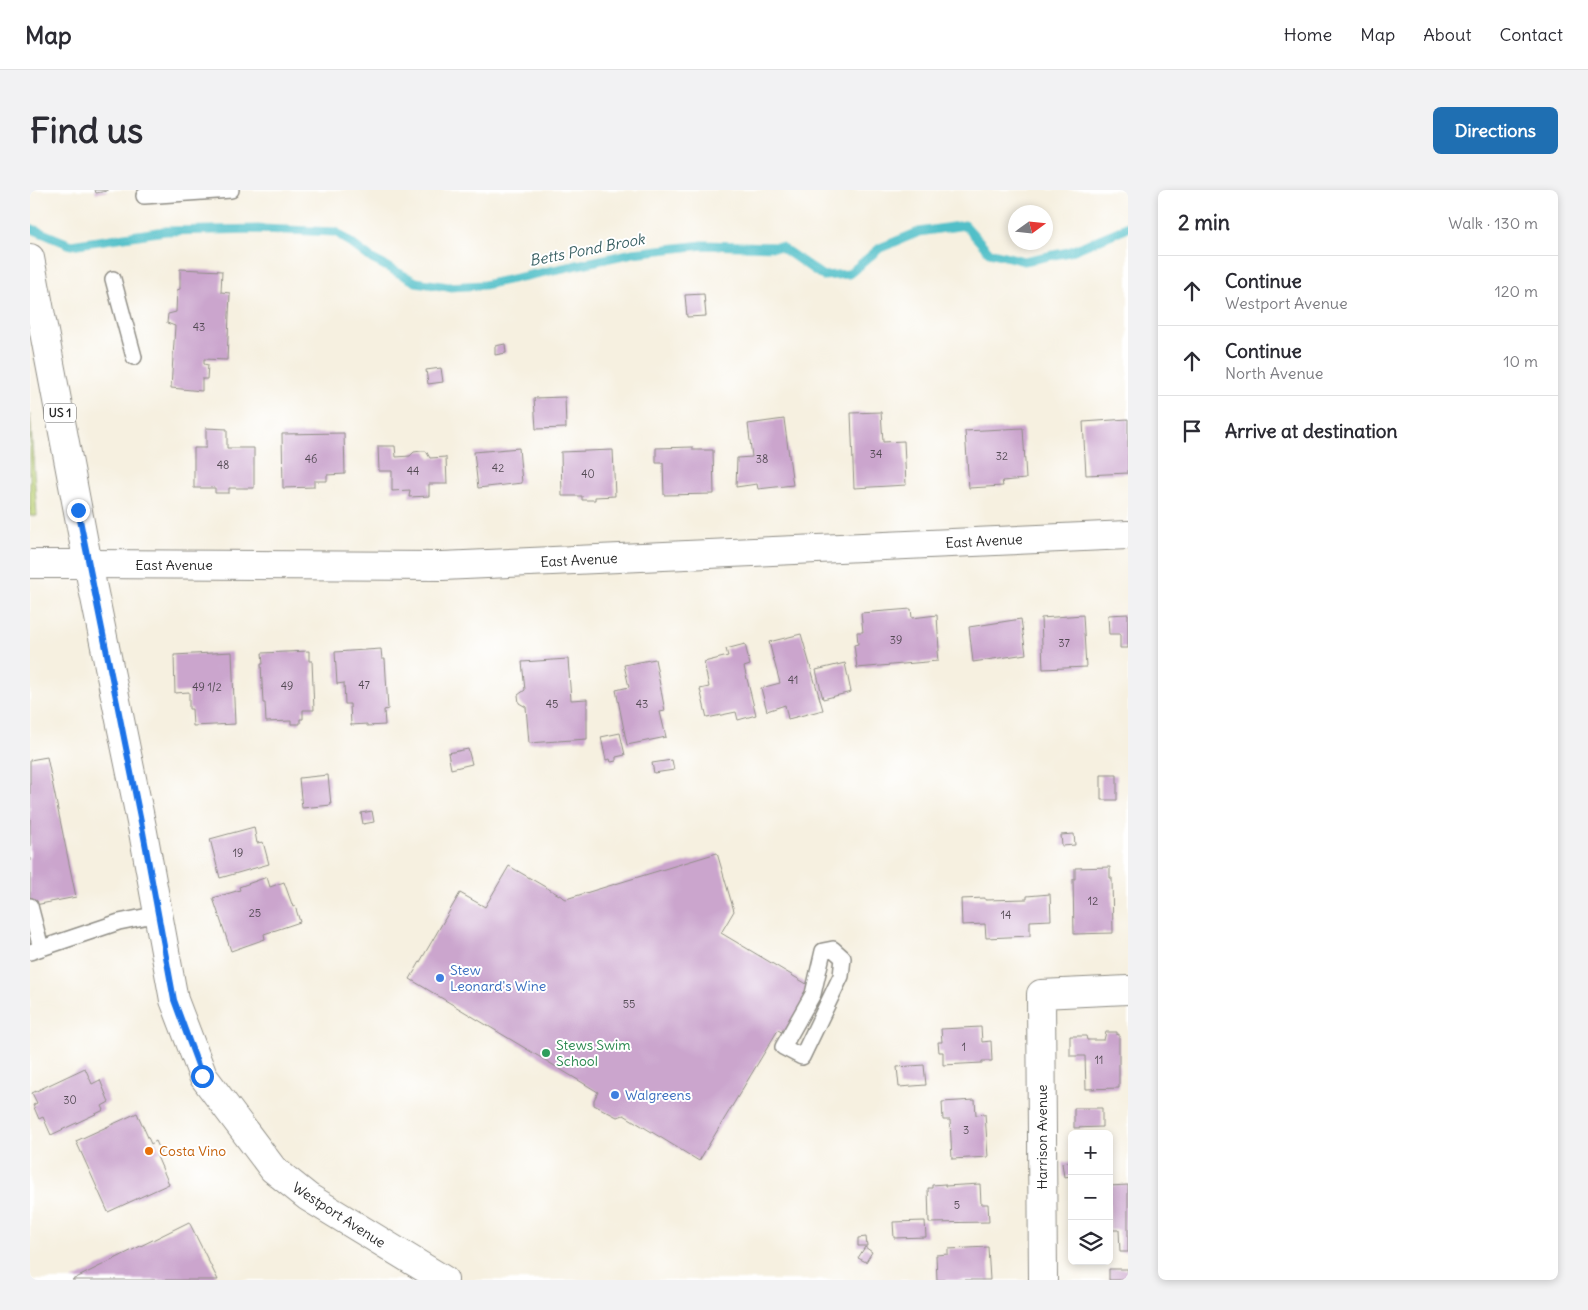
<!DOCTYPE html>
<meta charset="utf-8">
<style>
body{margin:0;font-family:Delius,sans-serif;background:#f2f2f3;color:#2b2b33}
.controls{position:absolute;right:15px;bottom:15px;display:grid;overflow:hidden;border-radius:8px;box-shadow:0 2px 8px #0003}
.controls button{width:45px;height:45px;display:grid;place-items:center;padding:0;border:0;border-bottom:1px solid #e1e1e2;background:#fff;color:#2b2b33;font:25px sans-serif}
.compass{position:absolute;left:978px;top:15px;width:45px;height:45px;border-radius:50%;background:#fff;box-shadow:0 2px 8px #0003;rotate:75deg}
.stop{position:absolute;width:15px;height:15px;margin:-11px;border:4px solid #1a73e8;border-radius:50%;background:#fff}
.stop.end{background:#1a73e8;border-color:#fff;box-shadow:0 1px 5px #0008}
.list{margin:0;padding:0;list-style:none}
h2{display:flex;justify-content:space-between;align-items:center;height:65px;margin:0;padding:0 20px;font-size:21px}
h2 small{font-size:16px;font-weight:400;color:#7c7c81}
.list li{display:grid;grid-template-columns:32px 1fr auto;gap:15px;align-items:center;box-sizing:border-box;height:70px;padding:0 20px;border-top:1px solid #e1e1e2}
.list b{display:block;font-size:19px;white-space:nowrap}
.list p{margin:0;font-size:16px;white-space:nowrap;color:#7c7c81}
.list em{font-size:16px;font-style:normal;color:#7c7c81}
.icon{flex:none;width:28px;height:28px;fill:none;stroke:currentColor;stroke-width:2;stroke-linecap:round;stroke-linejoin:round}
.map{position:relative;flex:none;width:1098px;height:1090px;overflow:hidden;border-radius:8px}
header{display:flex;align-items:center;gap:30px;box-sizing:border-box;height:70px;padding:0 25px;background:#fff;border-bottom:1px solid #e1e1e2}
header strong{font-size:24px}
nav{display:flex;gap:28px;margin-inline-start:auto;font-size:18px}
.intro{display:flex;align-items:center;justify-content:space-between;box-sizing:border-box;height:120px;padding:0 30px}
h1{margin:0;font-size:35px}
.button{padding:12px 22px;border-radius:8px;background:#1f6fb2;color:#fff;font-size:18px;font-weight:700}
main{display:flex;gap:30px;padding:0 30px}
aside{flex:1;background:#fff;border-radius:8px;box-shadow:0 2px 8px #0003}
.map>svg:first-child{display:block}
.green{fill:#bdd377;stroke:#747f51}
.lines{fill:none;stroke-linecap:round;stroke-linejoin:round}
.stream{stroke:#51bfc8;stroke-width:9}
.building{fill:#cba5cd}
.service-casing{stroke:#908e86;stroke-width:18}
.minor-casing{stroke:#908e86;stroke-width:30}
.secondary-casing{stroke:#908e86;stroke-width:30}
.primary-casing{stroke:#908e86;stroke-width:30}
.service{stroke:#fff;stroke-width:15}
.minor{stroke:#fff;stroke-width:28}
.secondary{stroke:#fff;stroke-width:28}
.primary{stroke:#fff;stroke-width:28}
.route{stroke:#1a73e8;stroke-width:6}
.shop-dot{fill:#3f7fe0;stroke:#fff;stroke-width:2}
.leisure-dot{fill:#2e9e5b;stroke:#fff;stroke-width:2}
.food-dot{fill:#e8710a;stroke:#fff;stroke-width:2}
.labels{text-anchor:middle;stroke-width:4;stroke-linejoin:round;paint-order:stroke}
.number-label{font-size:11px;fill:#534a54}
.shield{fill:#fff;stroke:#6b6b6b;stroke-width:1}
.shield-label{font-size:12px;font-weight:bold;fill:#2b2b2b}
.street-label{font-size:14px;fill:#2b2b2b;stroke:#fff}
.shop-label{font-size:14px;fill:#366cbe;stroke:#fff;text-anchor:start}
.leisure-label{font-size:14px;fill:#27864d;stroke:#fff;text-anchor:start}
.food-label{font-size:14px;fill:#c56008;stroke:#fff;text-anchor:start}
.water-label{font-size:15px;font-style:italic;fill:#385f62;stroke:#fff}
</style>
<header>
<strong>Map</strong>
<nav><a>Home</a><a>Map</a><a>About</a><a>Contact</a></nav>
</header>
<div class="intro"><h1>Find us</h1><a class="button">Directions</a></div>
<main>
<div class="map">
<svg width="1098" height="1090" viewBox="0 0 1098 1090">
<rect width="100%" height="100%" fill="#fff"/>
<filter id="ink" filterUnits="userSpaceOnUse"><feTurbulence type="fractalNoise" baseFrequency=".02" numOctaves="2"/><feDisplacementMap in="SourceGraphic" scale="10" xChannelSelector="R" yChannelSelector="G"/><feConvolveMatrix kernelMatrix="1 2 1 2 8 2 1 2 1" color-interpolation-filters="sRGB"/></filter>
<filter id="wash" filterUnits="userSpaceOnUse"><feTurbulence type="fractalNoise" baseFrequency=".0096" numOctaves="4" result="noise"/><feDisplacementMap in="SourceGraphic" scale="20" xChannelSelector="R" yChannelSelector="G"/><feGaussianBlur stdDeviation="1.12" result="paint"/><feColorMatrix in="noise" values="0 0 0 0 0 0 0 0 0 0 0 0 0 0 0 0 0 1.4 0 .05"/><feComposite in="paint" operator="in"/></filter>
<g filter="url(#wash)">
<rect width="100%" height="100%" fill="#f6f0e0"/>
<path class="green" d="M 0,224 L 7,326 L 0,326 Z"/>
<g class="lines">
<path class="stream" d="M 0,38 L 41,55 L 135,41 L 231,39 L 306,42 L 342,69 L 386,92 L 418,97 L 454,95 L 603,63 L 673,55 L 751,57 L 793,86 L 819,84 L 850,58 L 889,42 L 935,35 L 959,62 L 994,71 L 1039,62 L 1089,41 L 1098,36"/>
</g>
<g id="blocks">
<path class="building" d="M 65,0 L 77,0 L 77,1 L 66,3 Z
M 150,79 L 192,81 L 191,102 L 200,103 L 197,170 L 174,169 L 174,174 L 178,175 L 177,189 L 172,189 L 172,201 L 141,198 L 145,136 L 137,133 L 138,124 L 146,122 L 147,100 L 150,99 Z
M 674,104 L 676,126 L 657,127 L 655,105 Z
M 475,154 L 476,163 L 465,165 L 465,156 Z
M 411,178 L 413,192 L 398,194 L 396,180 Z
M 535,207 L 536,238 L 506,239 L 504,208 Z
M 851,222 L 853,252 L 874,251 L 876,295 L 824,298 L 821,223 Z
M 754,229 L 763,295 L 728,299 L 727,294 L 706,297 L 707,268 L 722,267 L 718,234 Z
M 1098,229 L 1098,283 L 1056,285 L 1053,232 Z
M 176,238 L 197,239 L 197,258 L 224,258 L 224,298 L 199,298 L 199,303 L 185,303 L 185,298 L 164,298 L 164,258 L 176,258 Z
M 993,238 L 996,289 L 972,291 L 973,296 L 939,298 L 935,241 Z
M 314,243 L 315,284 L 297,285 L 297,291 L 284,291 L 284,297 L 253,298 L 252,244 Z
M 348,256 L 365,256 L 366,267 L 380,266 L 384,262 L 391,261 L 396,261 L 400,268 L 416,267 L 417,294 L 399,294 L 399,306 L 379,307 L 380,300 L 362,301 L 362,281 L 349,281 Z
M 663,257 L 663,260 L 683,260 L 684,304 L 634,305 L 633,273 L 626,273 L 626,258 Z
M 489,258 L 492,293 L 448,298 L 444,262 Z
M 583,260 L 585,306 L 565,307 L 565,310 L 552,310 L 552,306 L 532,306 L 531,262 Z
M 881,419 L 882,428 L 907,425 L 909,461 L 907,461 L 908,471 L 827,478 L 824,455 L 828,454 L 827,442 L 833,442 L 831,423 Z
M 1098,424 L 1098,458 L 1090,458 L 1090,444 L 1079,444 L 1078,425 Z
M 1053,425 L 1056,477 L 1013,479 L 1011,428 Z
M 991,429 L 996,464 L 943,472 L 939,437 Z
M 771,444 L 793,520 L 758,529 L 755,515 L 737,521 L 731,498 L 750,493 L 739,452 Z
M 715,454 L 720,475 L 714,477 L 726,525 L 708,530 L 706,522 L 677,528 L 670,499 L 679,497 L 674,472 L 698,466 L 696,459 Z
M 351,459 L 352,469 L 355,469 L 358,519 L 354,520 L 355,535 L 337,536 L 337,534 L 321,535 L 320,514 L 315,514 L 314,493 L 307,494 L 305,462 Z
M 279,461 L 279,471 L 282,471 L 284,520 L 273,520 L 273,529 L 270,529 L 270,534 L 261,534 L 261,531 L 236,532 L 235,513 L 233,513 L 231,474 L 233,474 L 232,463 Z
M 202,462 L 205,534 L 163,536 L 162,519 L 159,519 L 159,502 L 145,503 L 144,465 Z
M 538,469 L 541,510 L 557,509 L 557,549 L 499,553 L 496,517 L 489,513 L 488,505 L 495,500 L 492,472 Z
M 625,469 L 635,521 L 630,522 L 636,547 L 597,555 L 586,500 L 599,497 L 594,475 Z
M 815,473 L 821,502 L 793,509 L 786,480 Z
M 590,543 L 595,565 L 586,567 L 586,571 L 581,572 L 580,569 L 576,570 L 571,547 Z
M 438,559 L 442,574 L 421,579 L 418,563 Z
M 17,567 L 46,707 L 0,716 L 0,570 Z
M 642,570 L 644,580 L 624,583 L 622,573 Z
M 298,585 L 301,615 L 272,618 L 269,588 Z
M 1071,585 L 1087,585 L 1087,610 L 1071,610 Z
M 342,621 L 344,632 L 333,634 L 331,623 Z
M 224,637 L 227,653 L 233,652 L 239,674 L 190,688 L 180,649 Z
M 1044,644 L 1045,655 L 1032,656 L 1031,645 Z
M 687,663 L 704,721 L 691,743 L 780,796 L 765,850 L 748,840 L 669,971 L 594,925 L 587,927 L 564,915 L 564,910 L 568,902 L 380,789 L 430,703 L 455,717 L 479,676 L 536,709 Z
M 1080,677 L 1080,688 L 1082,688 L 1083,743 L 1044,744 L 1043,689 L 1045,689 L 1045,678 Z
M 237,687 L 240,697 L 254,692 L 263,717 L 265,716 L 270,732 L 234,744 L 235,749 L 201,761 L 183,708 L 210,700 L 209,697 Z
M 1020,704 L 1021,730 L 1000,731 L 1000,746 L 956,748 L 955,734 L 932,735 L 931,709 L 955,708 L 955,710 L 997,709 L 997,706 Z
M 951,837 L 952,852 L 961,851 L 962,871 L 952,871 L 952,873 L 913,875 L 913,862 L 909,862 L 908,852 L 912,852 L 911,839 Z
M 1076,842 L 1087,842 L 1087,845 L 1089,844 L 1089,898 L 1056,899 L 1055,866 L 1040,866 L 1040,846 L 1056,846 L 1057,850 L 1074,850 Z
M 894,875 L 896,895 L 869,897 L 867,877 Z
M 55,878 L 62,894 L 70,890 L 79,912 L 72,916 L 74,920 L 21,945 L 13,927 L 9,929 L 3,915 L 7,913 L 2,903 Z
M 945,910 L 946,925 L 955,924 L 958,967 L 922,969 L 920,930 L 913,930 L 912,912 Z
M 1044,918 L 1072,918 L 1072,937 L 1044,938 Z
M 107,923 L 121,954 L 126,951 L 131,962 L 126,964 L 139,994 L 78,1022 L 46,951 Z
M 1042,971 L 1042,986 L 1034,987 L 1032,973 Z
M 915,994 L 915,996 L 950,994 L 951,1014 L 958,1014 L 959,1032 L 899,1033 L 898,998 L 902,998 L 902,995 Z
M 1098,995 L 1098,1062 L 1090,1062 L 1089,1040 L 1080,1040 L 1079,996 Z
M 895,1031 L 896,1047 L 864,1048 L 863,1032 Z
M 159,1032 L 188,1090 L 42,1090 Z
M 836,1047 L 837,1056 L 828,1056 L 828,1048 Z
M 835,1057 L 842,1062 L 836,1072 L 828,1068 Z
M 958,1057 L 960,1090 L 907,1090 L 906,1065 L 918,1064 L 918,1059 Z
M 1079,1079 L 1098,1079 L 1098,1090 L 1079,1090 Z"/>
</g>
</g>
<g filter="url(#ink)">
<use href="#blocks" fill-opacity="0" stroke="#908e86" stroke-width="1"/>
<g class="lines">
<defs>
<path id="service" d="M 114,6 L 201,0
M 83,89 L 104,167
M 0,716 L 11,758
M 803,759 L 813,768 L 811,786 L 772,867 L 753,857 L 783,804 L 793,761 Z
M 0,762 L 89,732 L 128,724"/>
<path id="minor" d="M 1013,1090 L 1011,804 L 1098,800"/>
<path id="secondary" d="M 58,374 L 412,376 L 1098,345"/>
<path id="primary" d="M 0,68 L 58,374 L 113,642 L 144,810 L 173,886 L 243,979 L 278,1007 L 414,1090
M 0,374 L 58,374"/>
</defs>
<use href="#service" class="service-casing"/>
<use href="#minor" class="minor-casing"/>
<use href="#secondary" class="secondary-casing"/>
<use href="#primary" class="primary-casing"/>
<use href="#service" class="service"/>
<use href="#minor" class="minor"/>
<use href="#secondary" class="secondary"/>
<use href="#primary" class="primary"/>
</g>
</g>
<g class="lines" filter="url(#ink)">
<path class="route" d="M 48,320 L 113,642 L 144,810 L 172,886"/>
</g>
<g class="shop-dot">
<circle cx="410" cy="788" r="5"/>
<circle cx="585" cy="905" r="5"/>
</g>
<circle class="leisure-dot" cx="516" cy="863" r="5"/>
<circle class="food-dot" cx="119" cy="961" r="5"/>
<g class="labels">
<g class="number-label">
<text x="169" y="141">43</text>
<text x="846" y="268">34</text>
<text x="972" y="270">32</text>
<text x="281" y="273">46</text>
<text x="732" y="273">38</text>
<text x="193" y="279">48</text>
<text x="468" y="282">42</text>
<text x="383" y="285">44</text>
<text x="558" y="288">40</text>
<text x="866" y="454">39</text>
<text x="1034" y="457">37</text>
<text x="763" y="494">41</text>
<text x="334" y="499">47</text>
<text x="257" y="500">49</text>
<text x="177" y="501">49 1/2</text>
<text x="522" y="518">45</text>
<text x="612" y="518">43</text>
<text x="208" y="667">19</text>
<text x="1063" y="715">12</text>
<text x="225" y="727">25</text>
<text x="976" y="729">14</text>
<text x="599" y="818">55</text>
<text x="934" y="861">1</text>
<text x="1069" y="874">11</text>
<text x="40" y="914">30</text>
<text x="936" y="944">3</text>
<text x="927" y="1019">5</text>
</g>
<rect class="shield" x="14" y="213.5" width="32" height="19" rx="4"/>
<g class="shield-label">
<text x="30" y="227">US 1</text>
</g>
<g class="street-label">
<text transform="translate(954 351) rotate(-3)" y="5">East Avenue</text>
<text transform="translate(549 370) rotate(-3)" y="5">East Avenue</text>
<text x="144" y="380">East Avenue</text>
<text transform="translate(1012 947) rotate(-90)" y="5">Harrison Avenue</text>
<text transform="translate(309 1025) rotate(33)" y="5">Westport Avenue</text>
</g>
<g class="shop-label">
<text x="420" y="785">Stew<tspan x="420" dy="16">Leonard's Wine</tspan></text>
<text x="595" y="910">Walgreens</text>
</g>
<g class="leisure-label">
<text x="526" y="860">Stews Swim<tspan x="526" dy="16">School</tspan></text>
</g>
<g class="food-label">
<text x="129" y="966">Costa Vino</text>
</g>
<g class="water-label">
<text transform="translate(557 60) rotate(-11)" y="5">Betts Pond Brook</text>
</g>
</g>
</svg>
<div class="controls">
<button>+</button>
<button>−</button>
<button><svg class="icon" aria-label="layers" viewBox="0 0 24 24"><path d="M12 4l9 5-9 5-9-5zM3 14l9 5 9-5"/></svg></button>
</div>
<svg class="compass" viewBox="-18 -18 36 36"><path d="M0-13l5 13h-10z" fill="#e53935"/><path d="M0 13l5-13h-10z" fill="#7c7c81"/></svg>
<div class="stop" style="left:172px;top:886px"></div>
<div class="stop end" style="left:48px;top:320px"></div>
</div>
<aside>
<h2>2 min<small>Walk · 130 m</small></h2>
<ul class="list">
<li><svg class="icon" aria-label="ahead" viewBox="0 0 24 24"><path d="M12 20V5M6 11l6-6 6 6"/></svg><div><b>Continue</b><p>Westport Avenue</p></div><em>120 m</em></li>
<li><svg class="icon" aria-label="ahead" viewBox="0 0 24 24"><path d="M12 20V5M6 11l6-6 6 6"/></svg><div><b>Continue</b><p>North Avenue</p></div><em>10 m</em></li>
<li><svg class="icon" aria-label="arrive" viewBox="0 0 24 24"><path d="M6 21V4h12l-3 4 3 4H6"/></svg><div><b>Arrive at destination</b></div></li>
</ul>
</aside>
</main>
